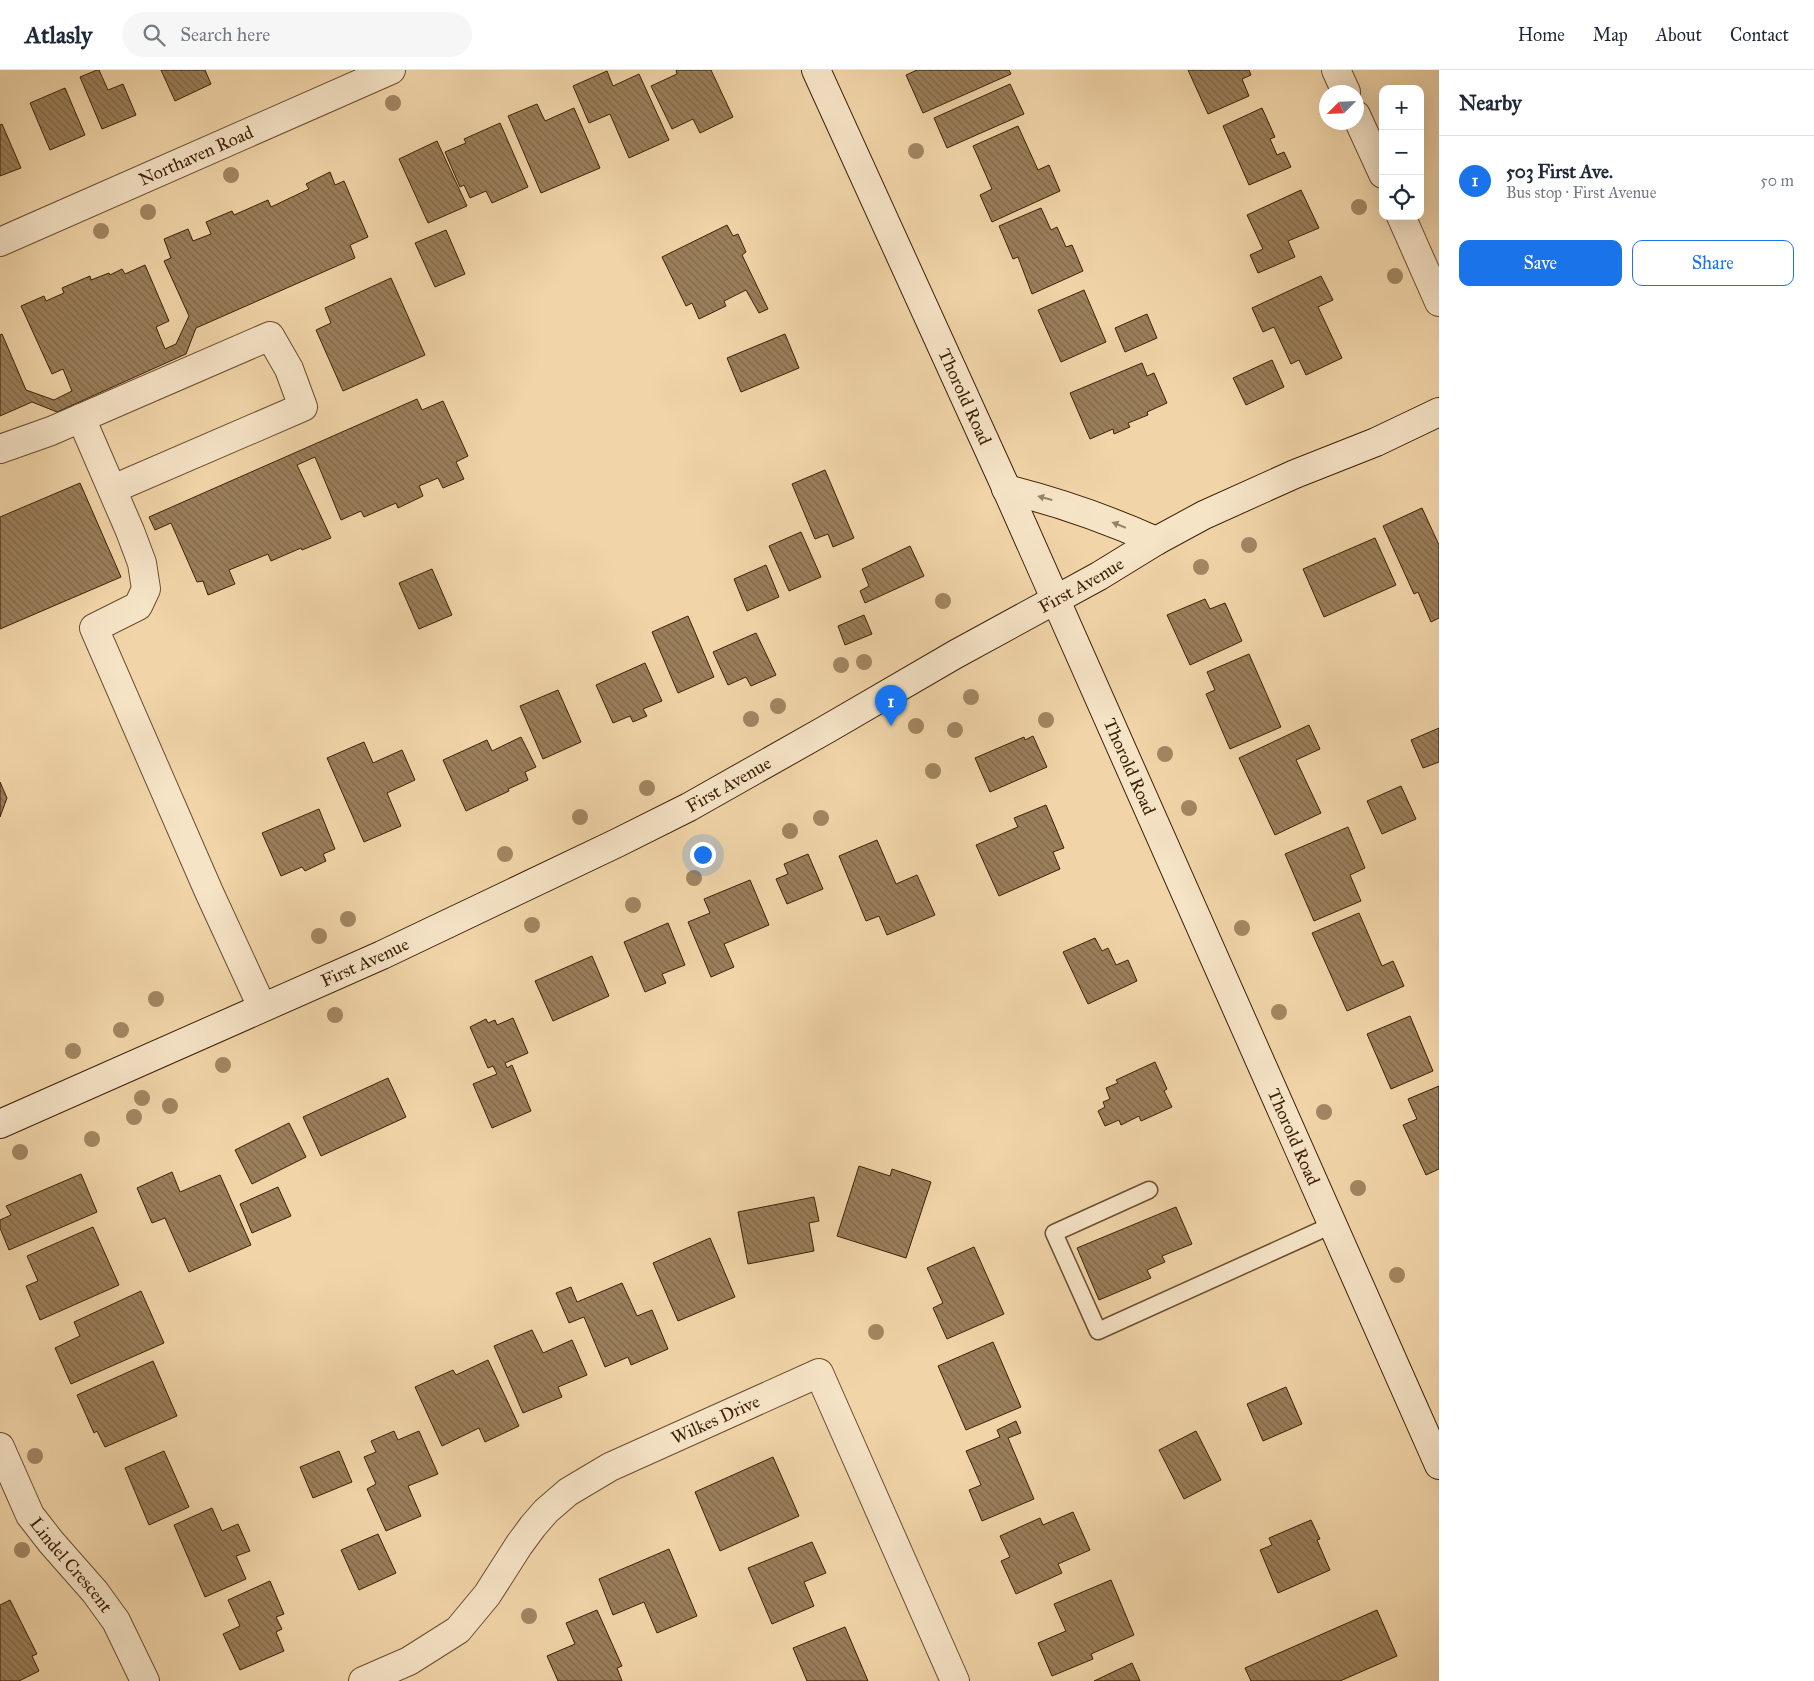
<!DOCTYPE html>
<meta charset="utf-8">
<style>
body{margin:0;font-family:"IM FELL Great Primer",serif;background:#f6f6f7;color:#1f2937}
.controls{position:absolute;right:15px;top:15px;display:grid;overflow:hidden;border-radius:10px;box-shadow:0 5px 20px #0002}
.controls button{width:45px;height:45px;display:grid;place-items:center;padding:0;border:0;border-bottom:1px solid #e0e1e3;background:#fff;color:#1f2937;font:25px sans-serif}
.compass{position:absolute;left:1319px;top:15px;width:45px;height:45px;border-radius:50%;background:#fff;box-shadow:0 5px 20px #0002;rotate:246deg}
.you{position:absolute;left:702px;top:784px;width:18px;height:18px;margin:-12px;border:4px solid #fff;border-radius:50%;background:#1a73e8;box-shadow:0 0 0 8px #1a73e833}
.badge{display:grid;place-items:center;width:32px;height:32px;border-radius:50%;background:#1a73e8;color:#fff;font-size:16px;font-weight:700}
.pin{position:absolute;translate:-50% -41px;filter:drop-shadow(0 1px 2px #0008)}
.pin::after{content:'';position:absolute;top:26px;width:18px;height:15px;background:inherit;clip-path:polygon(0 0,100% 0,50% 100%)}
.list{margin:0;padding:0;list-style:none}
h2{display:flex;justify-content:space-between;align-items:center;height:65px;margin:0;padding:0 20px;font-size:21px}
h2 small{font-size:16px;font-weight:400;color:#747a83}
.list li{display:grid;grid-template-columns:32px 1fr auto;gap:15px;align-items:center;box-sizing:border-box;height:90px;padding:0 20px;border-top:1px solid #e0e1e3}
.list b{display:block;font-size:19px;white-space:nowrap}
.list p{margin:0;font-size:16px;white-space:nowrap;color:#747a83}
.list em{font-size:16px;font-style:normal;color:#747a83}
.actions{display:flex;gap:10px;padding:15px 20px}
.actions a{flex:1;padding:11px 0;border:1px solid #1a73e8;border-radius:10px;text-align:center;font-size:18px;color:#1a73e8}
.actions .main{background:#1a73e8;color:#fff}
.icon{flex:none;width:28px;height:28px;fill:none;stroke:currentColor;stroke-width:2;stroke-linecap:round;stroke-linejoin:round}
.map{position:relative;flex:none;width:1439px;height:1611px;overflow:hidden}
header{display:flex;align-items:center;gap:30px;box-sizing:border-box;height:70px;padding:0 25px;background:#fff;border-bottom:1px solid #e0e1e3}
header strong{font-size:24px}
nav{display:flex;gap:28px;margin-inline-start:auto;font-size:18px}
.search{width:350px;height:45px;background:#f6f6f7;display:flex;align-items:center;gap:12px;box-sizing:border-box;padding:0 18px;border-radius:28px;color:#747a83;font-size:19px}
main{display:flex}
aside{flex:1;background:#fff}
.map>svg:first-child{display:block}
.building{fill:url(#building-back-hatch);stroke:#3d2106}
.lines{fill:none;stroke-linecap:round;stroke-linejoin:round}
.lane-casing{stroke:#6a4e2f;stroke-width:19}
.street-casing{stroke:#6a4e2f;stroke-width:30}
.secondary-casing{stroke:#3d2106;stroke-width:30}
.lane{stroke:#f6e4c7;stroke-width:16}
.street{stroke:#f6e4c7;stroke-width:28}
.secondary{stroke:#f6e4c7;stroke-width:28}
.tree{fill:#a28662}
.oneway{fill:#9a8266}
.labels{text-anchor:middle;stroke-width:4.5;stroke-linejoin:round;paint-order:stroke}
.street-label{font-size:18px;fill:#3d2106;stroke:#f6e4c7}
</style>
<header>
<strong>Atlasly</strong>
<div class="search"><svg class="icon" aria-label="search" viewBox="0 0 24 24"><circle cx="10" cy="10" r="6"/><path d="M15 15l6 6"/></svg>Search here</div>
<nav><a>Home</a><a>Map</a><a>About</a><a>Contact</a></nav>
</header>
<main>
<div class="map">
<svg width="1439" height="1611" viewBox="0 0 1439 1611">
<defs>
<pattern id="building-back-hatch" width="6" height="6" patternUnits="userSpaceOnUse" patternTransform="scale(1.25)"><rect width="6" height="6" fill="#9b7f5b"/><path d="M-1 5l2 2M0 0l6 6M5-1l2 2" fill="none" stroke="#806849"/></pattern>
</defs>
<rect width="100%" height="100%" fill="#f1d5a9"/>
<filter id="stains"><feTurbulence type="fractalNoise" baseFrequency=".004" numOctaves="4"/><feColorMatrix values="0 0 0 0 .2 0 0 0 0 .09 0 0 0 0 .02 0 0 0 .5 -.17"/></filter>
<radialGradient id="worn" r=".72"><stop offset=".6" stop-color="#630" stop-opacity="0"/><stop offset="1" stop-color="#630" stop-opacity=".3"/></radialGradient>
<path class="building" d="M 97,0 L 99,0 L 108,20 L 123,14 L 136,45 L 102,59 L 80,7 Z
M 161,0 L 205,0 L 211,14 L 175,31 Z
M 676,0 L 711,0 L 733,47 L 700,63 L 693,49 L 672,59 L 651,16 L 677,4 Z
M 917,0 L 1009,0 L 1011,4 L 923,43 L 906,5 Z
M 1188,0 L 1249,0 L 1251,5 L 1242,9 L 1249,26 L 1208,44 Z
M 607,1 L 613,16 L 639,4 L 669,70 L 629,88 L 610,44 L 589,53 L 573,16 Z
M 1010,14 L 1024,44 L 947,78 L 934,48 Z
M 65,18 L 85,65 L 50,80 L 30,33 Z
M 537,34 L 545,51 L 574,38 L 600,98 L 541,123 L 508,46 Z
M 1262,38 L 1275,67 L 1270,69 L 1277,85 L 1284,82 L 1291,97 L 1249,115 L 1223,56 Z
M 500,53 L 528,117 L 492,133 L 486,121 L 470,128 L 464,115 L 460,117 L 445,82 L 466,73 L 464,69 Z
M 2,54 L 21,98 L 0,106 L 0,55 Z
M 1018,56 L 1038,100 L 1049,95 L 1060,121 L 992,152 L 980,125 L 992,119 L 973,76 Z
M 437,71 L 467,136 L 428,153 L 399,89 Z
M 330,102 L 335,115 L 344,111 L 368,167 L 350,175 L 355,188 L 196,258 L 186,284 L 57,342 L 32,332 L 0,346 L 0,265 L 2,264 L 26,320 L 54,330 L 72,321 L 63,299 L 52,304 L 21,236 L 44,226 L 46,231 L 64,223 L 62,218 L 90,206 L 91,210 L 109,203 L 110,205 L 122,199 L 125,204 L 145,195 L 169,251 L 156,257 L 165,279 L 176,274 L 189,246 L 164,191 L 171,188 L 164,169 L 188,159 L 193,171 L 211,164 L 206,152 L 232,141 L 234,145 L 268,130 L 271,137 L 309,119 L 306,114 Z
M 1301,120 L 1319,158 L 1288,171 L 1295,187 L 1258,203 L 1250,185 L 1263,179 L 1247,145 Z
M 1041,138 L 1051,160 L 1057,157 L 1066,177 L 1072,175 L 1083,201 L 1032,224 L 1018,187 L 1013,189 L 999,156 Z
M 727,155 L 733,166 L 738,164 L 746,182 L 742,185 L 768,239 L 759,243 L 746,220 L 724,231 L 726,236 L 699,249 L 692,233 L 686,236 L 662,187 Z
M 446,160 L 465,204 L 435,217 L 415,173 Z
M 1321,206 L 1333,230 L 1318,237 L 1342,288 L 1306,305 L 1299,290 L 1291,294 L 1274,257 L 1263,262 L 1252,238 Z
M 391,208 L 425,285 L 343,321 L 316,260 L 331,253 L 325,238 Z
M 1084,220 L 1106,272 L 1061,292 L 1038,240 Z
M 1147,244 L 1157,268 L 1125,282 L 1115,258 Z
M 785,264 L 799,298 L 741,322 L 727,288 Z
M 1272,290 L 1284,317 L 1246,335 L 1233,308 Z
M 1142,293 L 1147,306 L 1154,303 L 1167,333 L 1147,342 L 1148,345 L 1128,353 L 1130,357 L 1114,364 L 1113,359 L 1090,369 L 1070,323 Z
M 417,329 L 422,340 L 443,331 L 468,386 L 456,392 L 464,409 L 443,418 L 438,408 L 419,416 L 423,426 L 398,438 L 396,433 L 364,447 L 361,441 L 341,450 L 315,387 L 297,395 L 331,468 L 302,480 L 301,478 L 271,491 L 268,484 L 229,500 L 235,514 L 208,525 L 203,511 L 197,512 L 171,453 L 155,460 L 149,447 Z
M 825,400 L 854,468 L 833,477 L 828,464 L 815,469 L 792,414 Z
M 80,413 L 121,507 L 0,559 L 0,447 Z
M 1422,438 L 1439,475 L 1439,548 L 1431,552 L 1418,522 L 1414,524 L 1383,456 Z
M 801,462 L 821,507 L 789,521 L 769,476 Z
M 1375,468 L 1396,515 L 1324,547 L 1303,499 Z
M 910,476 L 924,506 L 865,533 L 860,521 L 869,516 L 862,499 Z
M 766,495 L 779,527 L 747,541 L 734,509 Z
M 432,499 L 452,545 L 419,559 L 399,513 Z
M 1205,529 L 1210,539 L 1225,533 L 1242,571 L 1190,595 L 1167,545 Z
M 864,545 L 872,564 L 845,575 L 838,556 Z
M 688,546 L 714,607 L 678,623 L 652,562 Z
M 756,563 L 776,605 L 751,616 L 746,607 L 728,615 L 713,582 Z
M 1249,584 L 1281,657 L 1230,679 L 1206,624 L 1215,620 L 1207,602 Z
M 645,593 L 662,631 L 643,639 L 647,646 L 633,652 L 630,646 L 613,653 L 596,615 Z
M 558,620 L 581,672 L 543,689 L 520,636 Z
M 1309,655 L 1320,679 L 1296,690 L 1321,743 L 1275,765 L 1239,688 Z
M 1439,658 L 1439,692 L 1423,698 L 1411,670 Z
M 1033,666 L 1047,697 L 990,722 L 975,688 L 1024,667 L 1025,670 Z
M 521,667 L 536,697 L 525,702 L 528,710 L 508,719 L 509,721 L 466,741 L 443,690 L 487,670 L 492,681 Z
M 364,672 L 373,693 L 402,680 L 415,710 L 387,723 L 401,756 L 364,772 L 327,688 Z
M 0,712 L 7,728 L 0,747 Z
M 1401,716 L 1416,749 L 1382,764 L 1367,731 Z
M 1046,735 L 1064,778 L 1053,782 L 1060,799 L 999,826 L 976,775 L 1018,757 L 1014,748 Z
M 319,739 L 335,779 L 323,784 L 326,791 L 305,801 L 302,797 L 281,806 L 262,763 Z
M 1348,757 L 1365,798 L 1350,805 L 1361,831 L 1314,851 L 1285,784 Z
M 877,770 L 896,814 L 917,805 L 935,845 L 887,865 L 879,846 L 866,851 L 839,786 Z
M 808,784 L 823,819 L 787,834 L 776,809 L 788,804 L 784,794 Z
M 750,810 L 769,855 L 724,874 L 734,897 L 711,907 L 688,852 L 710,843 L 704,829 Z
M 1359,843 L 1382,896 L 1393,891 L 1404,916 L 1347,941 L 1312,863 Z
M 668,853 L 685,895 L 662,904 L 666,913 L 645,922 L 624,872 Z
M 1095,868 L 1102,881 L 1108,878 L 1116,895 L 1128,890 L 1137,911 L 1088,934 L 1063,882 Z
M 592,886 L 609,926 L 553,951 L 535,911 Z
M 1410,946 L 1433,1001 L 1391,1019 L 1367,964 Z
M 513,948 L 528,983 L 505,993 L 507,998 L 512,995 L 531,1041 L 492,1058 L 473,1014 L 497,1004 L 493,996 L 488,998 L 470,957 L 486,949 L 488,953 L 495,950 L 497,955 Z
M 1155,992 L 1167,1019 L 1164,1021 L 1172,1037 L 1141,1051 L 1139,1046 L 1121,1055 L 1119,1050 L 1105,1056 L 1098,1041 L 1105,1037 L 1103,1032 L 1110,1029 L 1106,1018 L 1118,1013 L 1116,1010 Z
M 388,1008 L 406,1047 L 321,1086 L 303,1047 Z
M 1439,1016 L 1439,1099 L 1426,1105 L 1403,1055 L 1417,1049 L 1408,1029 Z
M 289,1053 L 306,1087 L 252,1114 L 235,1080 Z
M 859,1096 L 890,1106 L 892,1099 L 931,1112 L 906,1188 L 837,1166 Z
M 172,1102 L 180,1122 L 220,1105 L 251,1175 L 189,1202 L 165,1148 L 152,1153 L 137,1118 Z
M 81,1104 L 97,1142 L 9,1180 L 0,1158 L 0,1150 L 11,1145 L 6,1136 Z
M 278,1117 L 291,1146 L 252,1163 L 240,1134 Z
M 814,1127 L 819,1151 L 809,1153 L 814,1181 L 748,1194 L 738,1142 Z
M 1176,1137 L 1192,1174 L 1162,1186 L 1165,1192 L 1147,1200 L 1151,1208 L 1099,1230 L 1077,1178 Z
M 93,1157 L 119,1215 L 40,1250 L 26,1216 L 38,1211 L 27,1186 Z
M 710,1168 L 735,1227 L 678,1251 L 653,1193 Z
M 974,1177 L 1004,1244 L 947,1269 L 933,1238 L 943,1233 L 927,1198 Z
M 622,1213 L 637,1246 L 652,1240 L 668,1279 L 631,1295 L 628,1287 L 605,1297 L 584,1247 L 569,1253 L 556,1223 L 571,1217 L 577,1232 Z
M 141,1221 L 164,1273 L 71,1314 L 55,1278 L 80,1266 L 74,1252 Z
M 532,1260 L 543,1283 L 572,1270 L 587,1305 L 558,1317 L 562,1327 L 523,1343 L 494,1276 Z
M 993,1272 L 1021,1337 L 966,1360 L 938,1296 Z
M 488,1290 L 519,1356 L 485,1372 L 479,1358 L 442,1376 L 415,1317 L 453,1300 L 456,1305 Z
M 153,1291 L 177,1346 L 105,1377 L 97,1361 L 94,1363 L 77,1325 Z
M 1286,1317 L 1302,1354 L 1263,1371 L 1247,1334 Z
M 1016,1351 L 1021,1363 L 1008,1368 L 1034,1429 L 982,1451 L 969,1420 L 981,1415 L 966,1381 L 1000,1367 L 997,1360 Z
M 394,1361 L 398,1370 L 419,1361 L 438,1404 L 408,1416 L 421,1446 L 386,1461 L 367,1419 L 376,1414 L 364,1387 L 376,1382 L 371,1371 Z
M 1196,1361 L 1221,1410 L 1184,1429 L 1159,1380 Z
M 164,1381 L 189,1437 L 149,1455 L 125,1398 Z
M 339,1381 L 352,1412 L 313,1428 L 300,1397 Z
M 773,1387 L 799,1446 L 720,1481 L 695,1422 Z
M 212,1438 L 222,1461 L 238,1454 L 250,1481 L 236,1486 L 246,1509 L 205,1527 L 174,1455 Z
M 1073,1442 L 1090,1480 L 1058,1494 L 1062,1503 L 1016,1524 L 1001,1491 L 1010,1487 L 1000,1466 L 1040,1448 L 1043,1455 Z
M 1311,1450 L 1320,1469 L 1317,1470 L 1330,1500 L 1278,1523 L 1260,1480 L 1272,1475 L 1269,1468 Z
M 378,1464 L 396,1503 L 359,1520 L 341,1480 Z
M 812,1472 L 826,1503 L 804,1512 L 814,1536 L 772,1554 L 748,1498 Z
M 669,1479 L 697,1546 L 657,1563 L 644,1532 L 613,1545 L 599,1509 Z
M 1111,1510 L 1134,1565 L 1091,1584 L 1093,1589 L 1052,1606 L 1038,1573 L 1066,1561 L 1054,1534 Z
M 270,1511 L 284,1544 L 276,1547 L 282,1559 L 276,1562 L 284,1581 L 240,1600 L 223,1564 L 240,1556 L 228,1530 Z
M 10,1530 L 37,1584 L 32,1586 L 39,1601 L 19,1611 L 0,1611 L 0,1535 Z
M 597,1540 L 622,1596 L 617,1598 L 622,1611 L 558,1611 L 547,1586 L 575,1574 L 566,1553 Z
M 1377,1540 L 1397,1586 L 1340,1611 L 1251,1611 L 1245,1598 Z
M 845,1557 L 868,1611 L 807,1611 L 793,1578 Z
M 1132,1593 L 1140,1611 L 1094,1611 Z"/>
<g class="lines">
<defs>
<path id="lane" d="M 1149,1120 L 1054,1163 L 1098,1261 L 1332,1155"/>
<g id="street">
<path d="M 1336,0 L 1346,22"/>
<path d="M 1356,45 L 1383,104"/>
<path d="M 1401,146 L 1439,232"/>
<path id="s1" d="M 0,172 L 391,0"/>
<path d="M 81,348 L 130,461 L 142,493 L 146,519 L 138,536 L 94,558 L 209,822 L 262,937"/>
<path d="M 0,379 L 51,361 L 270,266 L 289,299 L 303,337 L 113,419"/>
<path id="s2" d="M 0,1377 L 30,1445 L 51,1472 L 95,1522 L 116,1551 L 145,1611"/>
<path id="s3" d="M 363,1611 L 409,1591 L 458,1560 L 487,1525 L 519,1475 L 533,1456 L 546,1441 L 568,1422 L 610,1397 L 819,1303 L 955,1611"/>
</g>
<g id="secondary">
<path id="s4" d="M 816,0 L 1003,411 L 1439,1395"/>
<path d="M 1006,419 C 1058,432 1107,449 1156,471"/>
<path id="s5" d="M 0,1054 L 382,885 L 617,773 L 689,737 L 827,659 L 956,584 L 1099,506 L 1156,471 L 1204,445 L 1295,404 L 1376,372 L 1439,342"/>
</g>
</defs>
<use href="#lane" class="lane-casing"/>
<use href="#street" class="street-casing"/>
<use href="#secondary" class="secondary-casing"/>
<use href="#lane" class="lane"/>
<use href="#street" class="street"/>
<use href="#secondary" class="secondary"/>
</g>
<g class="tree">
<circle cx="393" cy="33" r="8"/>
<circle cx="916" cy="81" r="8"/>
<circle cx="231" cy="105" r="8"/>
<circle cx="1359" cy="137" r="8"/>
<circle cx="148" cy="142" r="8"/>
<circle cx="101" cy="161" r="8"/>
<circle cx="1395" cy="206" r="8"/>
<circle cx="1249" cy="475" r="8"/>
<circle cx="1201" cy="497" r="8"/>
<circle cx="943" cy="531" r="8"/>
<circle cx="864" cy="592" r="8"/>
<circle cx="841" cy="595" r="8"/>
<circle cx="971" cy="627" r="8"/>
<circle cx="778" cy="636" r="8"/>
<circle cx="751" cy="649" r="8"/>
<circle cx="1046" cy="650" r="8"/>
<circle cx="916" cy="656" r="8"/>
<circle cx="955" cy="660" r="8"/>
<circle cx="1165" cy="684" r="8"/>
<circle cx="933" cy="701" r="8"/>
<circle cx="647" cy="718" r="8"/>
<circle cx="1189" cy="738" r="8"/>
<circle cx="580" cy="747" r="8"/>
<circle cx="821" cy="748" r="8"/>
<circle cx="790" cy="761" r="8"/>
<circle cx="505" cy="784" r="8"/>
<circle cx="694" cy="808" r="8"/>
<circle cx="633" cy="835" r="8"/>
<circle cx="348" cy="849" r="8"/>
<circle cx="532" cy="855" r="8"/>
<circle cx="1242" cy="858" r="8"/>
<circle cx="319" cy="866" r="8"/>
<circle cx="156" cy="929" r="8"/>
<circle cx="1279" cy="942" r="8"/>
<circle cx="335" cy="945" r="8"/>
<circle cx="121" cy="960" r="8"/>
<circle cx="73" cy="981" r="8"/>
<circle cx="223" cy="995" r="8"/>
<circle cx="142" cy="1028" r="8"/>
<circle cx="170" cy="1036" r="8"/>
<circle cx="1324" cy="1042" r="8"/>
<circle cx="134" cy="1047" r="8"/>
<circle cx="92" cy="1069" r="8"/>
<circle cx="20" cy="1082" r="8"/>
<circle cx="1358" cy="1118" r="8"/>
<circle cx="1397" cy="1205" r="8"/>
<circle cx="876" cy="1262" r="8"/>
<circle cx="35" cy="1386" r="8"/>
<circle cx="22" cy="1480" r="8"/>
<circle cx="529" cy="1546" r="8"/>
</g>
<defs><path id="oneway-solid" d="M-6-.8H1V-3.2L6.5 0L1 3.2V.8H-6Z" transform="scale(1.25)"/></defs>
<g class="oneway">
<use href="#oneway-solid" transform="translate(1045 428) rotate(-165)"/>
<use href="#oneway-solid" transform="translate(1119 455) rotate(-158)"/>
</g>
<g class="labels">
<g class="street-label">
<text dy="6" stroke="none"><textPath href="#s1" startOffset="214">Northaven Road</textPath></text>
<text dy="6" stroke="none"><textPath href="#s4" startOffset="359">Thorold Road</textPath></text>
<text dy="6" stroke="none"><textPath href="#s5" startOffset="1209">First Avenue</textPath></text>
<text dy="6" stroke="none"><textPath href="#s4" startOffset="764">Thorold Road</textPath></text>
<text dy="6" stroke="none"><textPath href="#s5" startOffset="804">First Avenue</textPath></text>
<text dy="6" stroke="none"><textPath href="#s5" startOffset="399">First Avenue</textPath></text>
<text dy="6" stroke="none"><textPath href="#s4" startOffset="1169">Thorold Road</textPath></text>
<text dy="6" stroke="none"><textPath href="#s3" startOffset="450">Wilkes Drive</textPath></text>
<text dy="6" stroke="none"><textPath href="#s2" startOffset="139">Lindel Crescent</textPath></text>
</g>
</g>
<rect width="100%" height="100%" filter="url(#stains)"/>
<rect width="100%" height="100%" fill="url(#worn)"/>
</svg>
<div class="controls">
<button>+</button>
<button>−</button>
<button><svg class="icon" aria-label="locate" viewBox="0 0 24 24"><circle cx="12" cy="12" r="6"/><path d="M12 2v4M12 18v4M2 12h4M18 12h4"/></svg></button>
</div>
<svg class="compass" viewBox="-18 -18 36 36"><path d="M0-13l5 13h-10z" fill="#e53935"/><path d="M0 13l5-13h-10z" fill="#747a83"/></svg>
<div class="you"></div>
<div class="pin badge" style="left:891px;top:656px">1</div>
</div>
<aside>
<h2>Nearby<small></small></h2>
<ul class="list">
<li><span class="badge">1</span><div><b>503 First Ave.</b><p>Bus stop · First Avenue</p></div><em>50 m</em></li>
</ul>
<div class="actions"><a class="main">Save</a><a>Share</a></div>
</aside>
</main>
